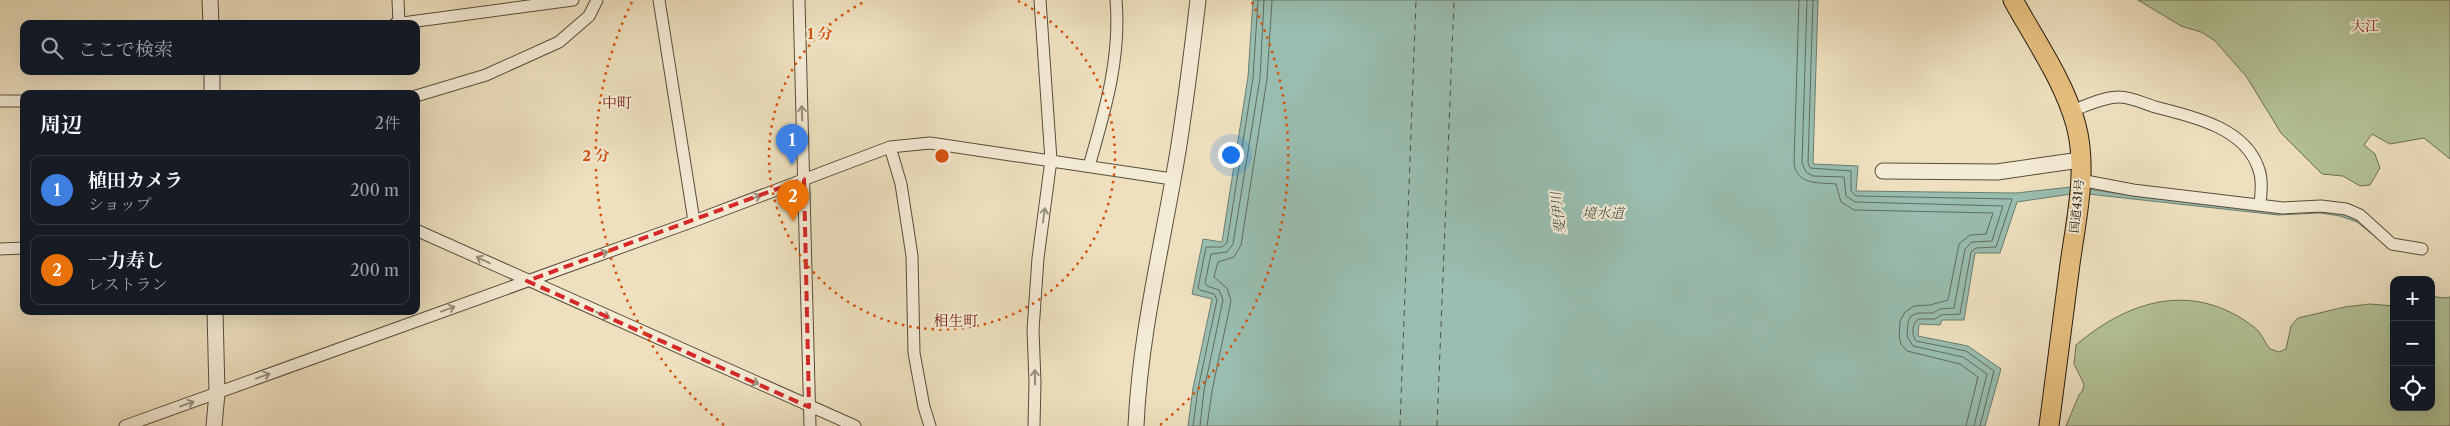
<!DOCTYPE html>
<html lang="ja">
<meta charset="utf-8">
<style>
body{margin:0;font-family:"Libre Caslon Text","Noto Serif JP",serif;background:#20242c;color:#f1f3f6}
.controls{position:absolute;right:15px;bottom:15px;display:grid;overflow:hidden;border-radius:10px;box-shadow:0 5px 20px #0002}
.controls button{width:45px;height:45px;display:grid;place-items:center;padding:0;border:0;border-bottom:1px solid #363941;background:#171b24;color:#f1f3f6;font:25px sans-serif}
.you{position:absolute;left:1230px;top:154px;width:18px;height:18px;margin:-12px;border:4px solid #fff;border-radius:50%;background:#1a73e8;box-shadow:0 0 0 8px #1a73e833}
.badge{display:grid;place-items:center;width:32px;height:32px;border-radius:50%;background:#db2777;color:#fff;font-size:16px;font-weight:700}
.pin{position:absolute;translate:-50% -41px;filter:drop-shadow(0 1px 2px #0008)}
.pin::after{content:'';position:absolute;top:26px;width:18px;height:15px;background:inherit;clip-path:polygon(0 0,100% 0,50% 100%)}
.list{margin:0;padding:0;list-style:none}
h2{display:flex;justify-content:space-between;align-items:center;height:65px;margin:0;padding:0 20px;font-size:21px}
h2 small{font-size:16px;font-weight:400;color:#9ea1a6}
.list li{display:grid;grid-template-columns:32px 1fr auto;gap:15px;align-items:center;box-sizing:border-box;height:70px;margin:0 10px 10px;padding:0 10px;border:1px solid #363941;border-radius:10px}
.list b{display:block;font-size:19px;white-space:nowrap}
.list p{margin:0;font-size:16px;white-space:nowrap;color:#9ea1a6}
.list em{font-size:16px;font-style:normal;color:#9ea1a6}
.icon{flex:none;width:28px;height:28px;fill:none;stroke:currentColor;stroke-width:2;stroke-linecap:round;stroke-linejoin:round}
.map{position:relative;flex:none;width:2450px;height:426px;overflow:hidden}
.search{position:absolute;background:#171b24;box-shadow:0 5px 20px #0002;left:20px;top:20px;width:400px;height:55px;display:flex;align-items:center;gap:12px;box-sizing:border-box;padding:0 18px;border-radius:10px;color:#9ea1a6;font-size:19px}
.panel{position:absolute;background:#171b24;box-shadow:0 5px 20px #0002;left:20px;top:90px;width:400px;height:225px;border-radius:10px}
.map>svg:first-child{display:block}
.green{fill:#b3c396;stroke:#6c7054}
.water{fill:#99bdaf;stroke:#6b7d70}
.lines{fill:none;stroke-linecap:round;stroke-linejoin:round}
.shore{stroke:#5f6c60;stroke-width:1}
.ferry{stroke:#4e5448;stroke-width:1;stroke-dasharray:6 5;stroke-linecap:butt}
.minor-casing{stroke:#574d3c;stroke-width:13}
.tertiary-casing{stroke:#574d3c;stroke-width:17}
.trunk-casing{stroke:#251c11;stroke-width:21}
.minor{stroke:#f4ebd5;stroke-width:11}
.tertiary{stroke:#f4ebd5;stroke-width:15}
.trunk{stroke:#e7c080;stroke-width:19}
.oneway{stroke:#978e7d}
.marked{fill:none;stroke:#d62828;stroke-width:4;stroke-dasharray:10 6;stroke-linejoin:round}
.ring{fill:none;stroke:#d4530c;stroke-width:2.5;stroke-dasharray:2.5 5}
.labels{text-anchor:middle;stroke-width:4;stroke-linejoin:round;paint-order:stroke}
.street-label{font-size:12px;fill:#251c11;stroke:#f4ebd5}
.neighbourhood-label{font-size:14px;fill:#7a1f14;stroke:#f4ebd5}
.water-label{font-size:14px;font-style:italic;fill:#4e5448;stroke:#f4ebd5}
.quarter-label{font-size:15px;fill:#7a1f14;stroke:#f4ebd5}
.centre{fill:#d4530c;stroke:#f4ebd5;stroke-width:2.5}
.ring-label{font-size:15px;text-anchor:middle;font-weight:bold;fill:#d4530c;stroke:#f4ebd5;stroke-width:4;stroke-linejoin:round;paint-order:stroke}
</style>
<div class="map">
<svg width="2450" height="426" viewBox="0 0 2450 426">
<rect width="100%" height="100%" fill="#eee0bf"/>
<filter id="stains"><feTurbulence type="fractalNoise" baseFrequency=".004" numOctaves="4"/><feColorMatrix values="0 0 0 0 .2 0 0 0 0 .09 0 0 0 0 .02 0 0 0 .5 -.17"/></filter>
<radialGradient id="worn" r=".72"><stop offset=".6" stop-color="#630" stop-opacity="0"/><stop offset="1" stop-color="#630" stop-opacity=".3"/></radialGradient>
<path class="green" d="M 2138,0 L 2450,0 L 2450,159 L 2424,138 L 2390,144 L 2372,134 L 2364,145 L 2375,154 L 2380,168 L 2370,185 L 2360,186 L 2343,176 L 2322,174 L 2281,133 L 2246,76 L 2214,40 L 2201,32 L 2181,26 Z
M 2431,296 L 2443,298 L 2450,297 L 2450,426 L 2066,426 L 2079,395 L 2083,390 L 2084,384 L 2074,364 L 2076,345 C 2130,299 2194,281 2254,327 C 2261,332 2265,343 2270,349 L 2279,352 L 2286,349 L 2291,326 L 2298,318 L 2345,307 L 2370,304 L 2394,306 L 2394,407 L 2431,407 Z"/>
<path class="water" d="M 1253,0 L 1818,0 L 1813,164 L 1858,166 L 1856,191 L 2016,193 L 2071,187 L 2071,194 L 2017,202 L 2000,253 L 1975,253 L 1964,320 L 1942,320 L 1940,325 L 1919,324 L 1918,336 L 1968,346 L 2001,369 L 1985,426 L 1188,426 L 1193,388 L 1212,299 L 1192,294 L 1203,239 L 1222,242 L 1248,77 Z
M 2089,189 L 2134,196 L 2228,205 L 2325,209 L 2352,216 L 2378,239 L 2357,222 L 2340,216 L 2320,213 L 2278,215 L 2088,194 Z"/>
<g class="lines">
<path class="shore" d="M 1799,0 L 1794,163 C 1797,186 1819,182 1836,184 L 1841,202 L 1854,210 L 1993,213 L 1986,234 L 1970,235 L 1959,244 L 1948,300 L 1930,305 L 1914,306 L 1905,312 L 1900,321 L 1899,337 L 1901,344 L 1907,351 L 1960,364 L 1978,377 L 1966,426
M 1807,0 L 1802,163 L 1806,172 L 1813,176 L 1844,177 L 1846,196 L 1855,202 L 2003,206 L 1992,241 L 1972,242 L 1965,249 L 1954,308 L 1940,309 L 1933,313 L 1918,313 L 1911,316 L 1908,322 L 1907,336 L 1913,346 L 1963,357 L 1987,374 L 1974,426
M 1813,0 L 1808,163 L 1810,168 L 1851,171 L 1851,191 L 1856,196 L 2012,199 L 1996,247 L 1976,248 L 1971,252 L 1960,314 L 1941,315 L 1935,319 L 1919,319 C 1912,322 1911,335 1916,341 L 1966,351 L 1994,371 L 1980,426
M 1193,426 L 1198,389 L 1217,300 L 1214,294 L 1200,290 L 1198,288 L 1206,247 L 1222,247 L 1227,243 L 1253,78 L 1258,0
M 1200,426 L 1204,390 L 1223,300 L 1219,290 L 1207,286 L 1205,283 L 1211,254 L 1227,252 L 1233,244 L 1260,78 L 1264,0
M 1207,426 L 1212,391 L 1231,301 L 1227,288 L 1214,277 L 1218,262 L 1234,257 L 1241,245 L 1267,79 L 1272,0"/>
<path class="ferry" d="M 1400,426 L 1416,0
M 1437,426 L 1454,0"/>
<defs>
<path id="minor" d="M 398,0 L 399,23
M 659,0 L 694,221
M 799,0 L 810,426
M 395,24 L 573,0
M 416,96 L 486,75 L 559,42 L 589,16 L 597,0
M 0,101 L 24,101
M 2071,111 C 2086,106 2103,97 2119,97 C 2133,97 2146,105 2159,108 C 2194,117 2244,128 2258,167 C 2263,179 2261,192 2260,205
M 890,147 L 901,184 L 912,256 L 914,353 L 924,407 L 930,426
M 1089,166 C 1105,111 1121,58 1116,0
M 2080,180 L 2133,190 L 2283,208 L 2321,206 L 2346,209 L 2360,215 L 2392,244 L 2422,249
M 416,230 L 855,426
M 0,249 L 24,248
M 125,426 L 694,221 L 890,147 L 930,143 L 1172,179
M 1034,426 L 1035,382 L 1033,330 L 1038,258 L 1051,160 L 1040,0"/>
<path id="tertiary" d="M 210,0 L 211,24
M 212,71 L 212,94
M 1883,171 L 1997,172 L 2080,160
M 214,426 L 217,393 L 215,311
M 1136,426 C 1140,333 1163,243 1178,151 C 1186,101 1192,51 1198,0"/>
<path id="trunk" d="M 2013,0 C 2035,40 2064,81 2076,125 C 2088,170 2076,220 2070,264 C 2063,318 2056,372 2049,426"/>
</defs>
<use href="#minor" class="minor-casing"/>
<use href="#tertiary" class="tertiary-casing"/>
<use href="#trunk" class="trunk-casing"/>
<use href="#minor" class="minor"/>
<use href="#tertiary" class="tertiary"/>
<use href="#trunk" class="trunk"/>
</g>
<defs><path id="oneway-shaft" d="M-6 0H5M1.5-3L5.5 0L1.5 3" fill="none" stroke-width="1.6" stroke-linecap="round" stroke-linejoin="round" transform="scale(1.25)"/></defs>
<g class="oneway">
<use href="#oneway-shaft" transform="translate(802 113) rotate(-92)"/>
<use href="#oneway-shaft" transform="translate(754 198) rotate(-21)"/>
<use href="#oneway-shaft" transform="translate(1044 215) rotate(-82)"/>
<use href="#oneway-shaft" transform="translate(601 254) rotate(-20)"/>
<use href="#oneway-shaft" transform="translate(483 260) rotate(-155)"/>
<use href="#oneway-shaft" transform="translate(448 309) rotate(-20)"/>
<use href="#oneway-shaft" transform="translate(603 315) rotate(24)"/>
<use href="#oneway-shaft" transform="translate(263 376) rotate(-20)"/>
<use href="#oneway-shaft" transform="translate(1035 377) rotate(-91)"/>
<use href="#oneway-shaft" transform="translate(752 381) rotate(24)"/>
<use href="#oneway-shaft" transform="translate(187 404) rotate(-20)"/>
</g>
<path class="marked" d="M 804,179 L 809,407 L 527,281 Z"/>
<g class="ring">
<path d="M1018 1A173 173 0 1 1 866 1"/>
<path d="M724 425A346 346 0 0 1 632 2M1252 2A346 346 0 0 1 1160 425"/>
</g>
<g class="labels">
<g class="street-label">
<text transform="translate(2077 206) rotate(-84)" y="4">国道431号</text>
</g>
<g class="neighbourhood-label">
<text x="2365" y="31">大江</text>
</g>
<g class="water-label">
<text transform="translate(1558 213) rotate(-96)" y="5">斐伊川</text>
<text x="1603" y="218">境水道</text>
</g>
<g class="quarter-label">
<text x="617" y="108">中町</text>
<text x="956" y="326">相生町</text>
</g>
</g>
<circle cx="942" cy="156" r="8" class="centre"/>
<g class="ring-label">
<text x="820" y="39">1 分</text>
<text x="596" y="161">2 分</text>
</g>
<rect width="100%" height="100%" filter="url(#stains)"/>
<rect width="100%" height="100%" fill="url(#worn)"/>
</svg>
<div class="controls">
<button>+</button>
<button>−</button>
<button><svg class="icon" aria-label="locate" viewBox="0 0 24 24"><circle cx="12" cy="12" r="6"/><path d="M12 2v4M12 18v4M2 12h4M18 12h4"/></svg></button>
</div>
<div class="you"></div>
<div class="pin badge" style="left:792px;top:165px;background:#3f7fe0">1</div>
<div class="pin badge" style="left:793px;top:221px;background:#e8710a">2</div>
<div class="search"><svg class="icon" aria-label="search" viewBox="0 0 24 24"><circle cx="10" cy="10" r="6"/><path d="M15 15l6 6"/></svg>ここで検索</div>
<section class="panel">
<h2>周辺<small>2件</small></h2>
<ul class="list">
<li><span class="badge" style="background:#3f7fe0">1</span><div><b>植田カメラ</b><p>ショップ</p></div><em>200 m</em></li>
<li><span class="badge" style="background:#e8710a">2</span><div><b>一力寿し</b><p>レストラン</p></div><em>200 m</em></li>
</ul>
</section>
</div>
